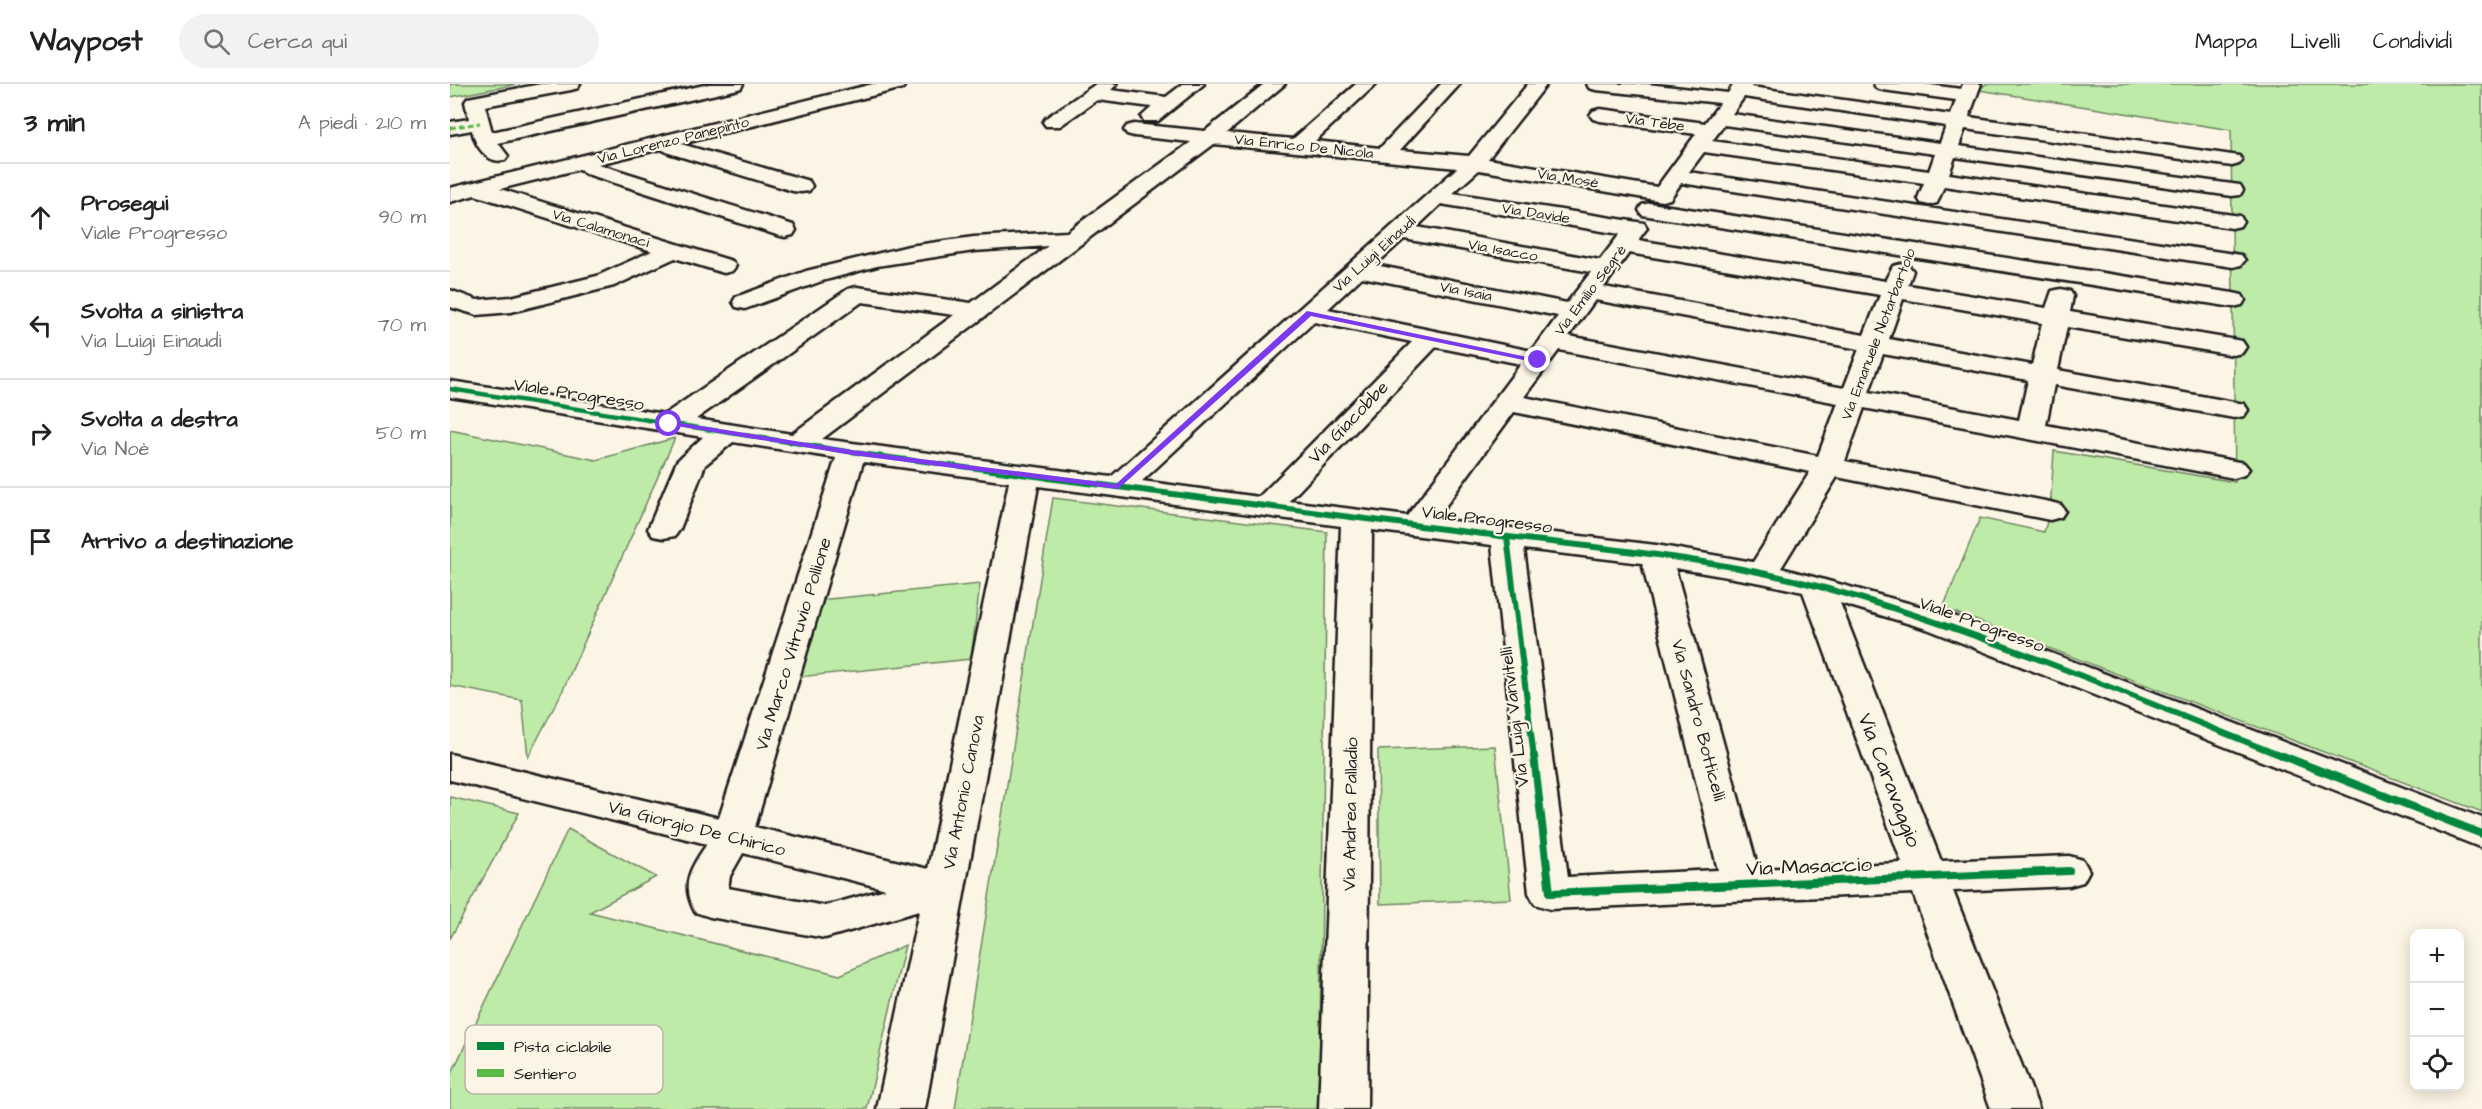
<!DOCTYPE html>
<html lang="it">
<meta charset="utf-8">
<style>
body{margin:0;font-family:"Architects Daughter",sans-serif;background:#f2f2f2;color:#222}
.controls{position:absolute;right:18px;bottom:18px;display:grid;overflow:hidden;border-radius:12px;box-shadow:0 3px 15px #0003}
.controls button{width:54px;height:54px;display:grid;place-items:center;padding:0;border:0;border-bottom:2px solid #e0e0e0;background:#fff;color:#222;font:30px sans-serif}
.stop{position:absolute;width:18px;height:18px;margin:-14px;border:4px solid #7c3aed;border-radius:50%;background:#fff}
.stop.end{background:#7c3aed;border-color:#fff;box-shadow:0 2px 6px #0008}
.list{margin:0;padding:0;list-style:none}
h2{display:flex;justify-content:space-between;align-items:center;height:78px;margin:0;padding:0 24px;font-size:26px}
h2 small{font-size:20px;font-weight:400;color:#767676}
.list li{display:grid;grid-template-columns:39px 1fr auto;gap:18px;align-items:center;box-sizing:border-box;height:108px;padding:0 24px;border-top:2px solid #e0e0e0}
.list b{display:block;font-size:22px;white-space:nowrap}
.list p{margin:0;font-size:20px;white-space:nowrap;color:#767676}
.list em{font-size:20px;font-style:normal;color:#767676}
.icon{flex:none;width:33px;height:33px;fill:none;stroke:currentColor;stroke-width:2;stroke-linecap:round;stroke-linejoin:round}
.map{position:relative;flex:none;width:2032px;height:1025px;overflow:hidden}
header{display:flex;align-items:center;gap:36px;box-sizing:border-box;height:84px;padding:0 30px;background:#fff;border-bottom:2px solid #e0e0e0}
header strong{font-size:28px}
nav{display:flex;gap:33px;margin-inline-start:auto;font-size:21px}
.search{width:420px;height:54px;background:#f2f2f2;display:flex;align-items:center;gap:15px;box-sizing:border-box;padding:0 21px;border-radius:33px;color:#767676;font-size:22px}
main{display:flex}
aside{flex:1;background:#fff}
.map>svg:first-child{display:block}
.green{fill:#bfeba8;stroke:#6e8462;stroke-width:1.5}
.lines{fill:none;stroke-linecap:round;stroke-linejoin:round}
.street-casing{stroke:#1c1c1c;stroke-width:5}
.street{fill:#fcf5e5;fill-rule:evenodd}
.quiet{stroke:#58b947;stroke-width:3;stroke-dasharray:6 3;stroke-linecap:butt}
.cycleway-far2-casing{stroke:#fcf5e5;stroke-width:8}
.cycleway-far1-casing{stroke:#fcf5e5;stroke-width:10}
.cycleway-casing{stroke:#fcf5e5;stroke-width:11}
.cycleway-far2{stroke:#00873e;stroke-width:4.5}
.cycleway-far1{stroke:#00873e;stroke-width:6}
.cycleway{stroke:#00873e;stroke-width:8}
.route{fill:#7c3aed}
.labels{text-anchor:middle;stroke-width:4.5;stroke-linejoin:round;paint-order:stroke}
.far-street-label{font-size:15px;fill:#1c1c1c;stroke:#fcf5e5}
.street-label{font-size:18px;fill:#1c1c1c;stroke:#fcf5e5}
.near-street-label{font-size:21px;fill:#1c1c1c;stroke:#fcf5e5}
.key{fill:#fcf5e5;stroke:#b9b4a9;stroke-width:1.5}
.key-label{font-size:16px;fill:#1c1c1c}
</style>
<header>
<strong>Waypost</strong>
<div class="search"><svg class="icon" aria-label="search" viewBox="0 0 24 24"><circle cx="10" cy="10" r="6"/><path d="M15 15l6 6"/></svg>Cerca qui</div>
<nav><a>Mappa</a><a>Livelli</a><a>Condividi</a></nav>
</header>
<main>
<aside>
<h2>3 min<small>A piedi · 210 m</small></h2>
<ul class="list">
<li><svg class="icon" aria-label="ahead" viewBox="0 0 24 24"><path d="M12 20V5M6 11l6-6 6 6"/></svg><div><b>Prosegui</b><p>Viale Progresso</p></div><em>90 m</em></li>
<li><svg class="icon" aria-label="left" viewBox="0 0 24 24"><path d="M17 20v-9H6M10 6l-5 5 5 5"/></svg><div><b>Svolta a sinistra</b><p>Via Luigi Einaudi</p></div><em>70 m</em></li>
<li><svg class="icon" aria-label="right" viewBox="0 0 24 24"><path d="M7 20v-9h11M14 6l5 5-5 5"/></svg><div><b>Svolta a destra</b><p>Via Noè</p></div><em>50 m</em></li>
<li><svg class="icon" aria-label="arrive" viewBox="0 0 24 24"><path d="M6 21V4h12l-3 4 3 4H6"/></svg><div><b>Arrivo a destinazione</b></div></li>
</ul>
</aside>
<div class="map">
<svg width="2032" height="1025" viewBox="0 0 2032 1025">
<rect width="100%" height="100%" fill="#fcf5e5"/>
<filter id="ink" filterUnits="userSpaceOnUse"><feTurbulence type="fractalNoise" baseFrequency=".0167" numOctaves="2"/><feDisplacementMap in="SourceGraphic" scale="12" xChannelSelector="R" yChannelSelector="G"/><feConvolveMatrix kernelMatrix="1 2 1 2 8 2 1 2 1" color-interpolation-filters="sRGB"/></filter>
<g filter="url(#ink)">
<path class="green" d="M 0,0 L 68,0 L 0,13 Z
M 1536,0 L 2032,0 L 2032,728 L 1493,524 L 1530,434 L 1594,448 L 1600,427 L 1604,367 L 1785,398 L 1781,46 L 1529,6 Z
M 0,346 L 146,376 L 225,354 L 112,608 L 78,673 L 72,616 L 0,602 Z
M 603,414 L 877,448 L 869,1025 L 505,1025 Z
M 530,500 L 521,575 L 348,593 L 369,516 Z
M 1045,662 L 1061,815 L 930,820 L 928,666 Z
M 0,713 L 69,729 L 0,855 Z
M 118,745 L 206,793 L 140,828 L 390,891 L 455,861 L 417,1025 L 0,1025 L 0,993 Z"/>
<g class="lines">
<defs>
<path id="street" d="M 91,0 L 130,0 L 128,4 L 121,6 L 35,22 L 42,48 L 259,0 L 293,0 L 291,4 L 284,6 L 48,59 L 58,72 L 55,76 C 38,81 25,62 22,46 L 0,50 L 0,38 L 19,35 L 15,18 L 18,14 Z
M 423,0 L 455,0 L 453,4 L 231,60 L 359,97 L 362,102 L 359,107 L 351,108 L 343,107 L 219,69 L 211,65 L 148,80 L 343,141 L 346,146 L 343,151 L 335,153 L 327,151 L 134,89 L 130,85 L 50,105 L 282,177 L 286,182 L 282,187 L 274,189 L 225,174 L 164,202 L 61,228 L 27,231 L 0,223 L 0,206 L 27,216 L 61,213 L 147,192 L 202,167 L 25,111 L 0,118 L 0,104 Z
M 646,0 L 667,0 L 661,6 L 716,13 L 733,0 L 754,0 L 708,37 L 694,37 L 691,33 L 702,23 L 647,16 L 610,42 L 596,42 L 593,38 L 596,34 Z
M 814,0 L 835,0 L 777,49 L 843,55 L 906,0 L 926,0 L 865,57 L 930,64 L 991,0 L 1010,0 L 950,66 L 1019,72 L 1078,0 L 1097,0 L 1038,75 L 1207,103 L 1246,50 L 1150,37 L 1143,35 L 1140,31 L 1143,27 L 1150,25 L 1255,39 L 1270,19 L 1146,6 L 1139,4 L 1137,0 L 1197,0 L 1278,9 L 1284,0 L 1303,0 L 1301,3 L 1501,31 L 1506,16 L 1433,6 L 1426,4 L 1424,0 L 1473,0 L 1511,5 L 1513,0 L 1531,0 L 1519,33 L 1789,72 L 1792,76 L 1789,80 L 1782,82 L 1515,45 L 1509,62 L 1782,100 L 1790,101 L 1793,106 L 1790,111 L 1782,112 L 1505,73 L 1499,90 L 1790,132 L 1793,137 L 1790,142 L 1782,144 L 1494,102 L 1487,119 L 1479,121 L 1471,119 L 1468,114 L 1474,99 L 1254,68 L 1239,88 L 1791,171 L 1795,176 L 1791,181 L 1783,183 L 1231,99 L 1220,115 L 1212,117 L 1029,86 L 1003,109 L 1194,139 L 1197,144 L 1188,156 L 1435,197 L 1443,182 L 1451,180 L 1459,182 L 1463,187 L 1458,201 L 1596,224 L 1602,207 L 1611,205 L 1620,207 L 1623,212 L 1620,228 L 1792,257 L 1796,263 L 1792,269 L 1783,271 L 1617,243 L 1608,286 L 1784,318 L 1794,320 L 1798,326 L 1794,332 L 1784,334 L 1604,301 L 1596,341 L 1794,379 L 1799,385 L 1794,391 L 1784,394 L 1414,324 L 1395,377 L 1600,418 L 1611,421 L 1615,427 L 1611,433 L 1600,436 L 1387,393 L 1331,484 L 1501,531 L 2032,734 L 2032,764 L 1477,545 L 1390,519 L 1491,777 L 1619,772 L 1633,776 L 1639,787 L 1633,798 L 1619,802 L 1503,807 L 1589,1025 L 1541,1025 L 1463,809 L 1100,825 L 1085,820 L 1079,809 L 1042,461 L 922,446 L 917,1025 L 869,1025 L 891,442 L 588,402 L 475,1025 L 427,1025 L 469,827 L 375,854 L 260,833 L 245,828 C 230,800 240,785 257,760 L 0,696 L 0,670 L 269,734 L 386,374 L 283,358 L 255,381 L 230,445 L 225,452 L 214,454 L 203,452 L 198,445 L 227,377 L 253,353 L 0,313 L 0,297 L 215,330 L 398,205 L 407,203 L 521,219 L 598,162 L 524,167 L 427,182 L 372,197 L 295,225 L 286,223 L 283,218 L 286,213 L 356,187 L 459,162 L 524,153 L 617,148 L 741,58 L 684,52 L 677,50 L 674,46 L 677,42 L 684,40 L 755,47 ZM 1294,13 L 1496,42 L 1490,59 L 1282,30 ZM 1274,41 L 1485,70 L 1479,87 L 1262,57 ZM 764,60 L 1007,84 L 661,393 L 372,355 ZM 991,120 L 1170,150 L 1150,176 L 967,143 ZM 954,155 L 1141,188 L 1117,219 L 925,181 ZM 1179,169 L 1430,211 L 1414,251 L 1154,203 ZM 912,193 L 1108,232 L 1082,267 L 878,225 ZM 1453,215 L 1592,239 L 1582,281 L 1439,255 ZM 1145,216 L 1409,265 L 1394,304 L 1119,252 ZM 412,218 L 504,231 L 342,350 L 246,335 ZM 864,238 L 962,258 L 809,413 L 692,397 ZM 986,263 L 1071,280 L 957,432 L 839,417 ZM 1109,266 L 1388,319 L 1368,372 L 1074,313 ZM 1433,270 L 1578,296 L 1569,336 L 1419,308 ZM 1064,328 L 1360,388 L 1303,478 L 1206,461 L 986,435 ZM 413,378 L 559,398 L 478,785 L 305,743 ZM 1074,465 L 1192,479 L 1268,786 L 1118,793 ZM 1225,484 L 1312,499 L 1353,508 L 1452,779 L 1308,785 ZM 293,769 L 436,805 L 375,822 L 278,804 L 280,792 Z
M 1200,119 L 1783,209 L 1792,211 L 1795,216 L 1792,221 L 1783,223 L 1192,131 L 1189,126 L 1192,121 Z"/>
</defs>
<use href="#street" class="street-casing"/>
<use href="#street" class="street"/>
<path class="quiet" d="M 0,44 L 30,39"/>
<defs>
<path id="cycleway-far2" d="M 0,305 L 402,368 L 610,396"/>
<path id="cycleway-far1" d="M 598,394 C 741,413 883,432 1025,449 C 1139,463 1256,472 1367,502 C 1528,545 1682,613 1837,674
M 1057,453 L 1084,674"/>
<path id="cycleway" d="M 1084,672 L 1100,809 L 1619,787
M 1833,672 L 2032,750"/>
</defs>
<use href="#cycleway-far2" class="cycleway-far2-casing"/>
<use href="#cycleway-far1" class="cycleway-far1-casing"/>
<use href="#cycleway" class="cycleway-casing"/>
<use href="#cycleway-far2" class="cycleway-far2"/>
<use href="#cycleway-far1" class="cycleway-far1"/>
<use href="#cycleway" class="cycleway"/>
</g>
</g>
<path class="route" d="M 857,227 L 1092,276 L 1088,279 L 861,232 L 668,405 L 402,371 L 215,340 L 219,337 L 402,366 L 666,400 Z"/>
<g class="labels">
<g class="far-street-label">
<text transform="translate(1205 38) rotate(8)" y="5">Via Tebe</text>
<text transform="translate(223 56) rotate(-14)" y="5">Via Lorenzo Panepinto</text>
<text transform="translate(854 62) rotate(6)" y="5">Via Enrico De Nicola</text>
<text transform="translate(1118 94) rotate(9)" y="5">Via Mosè</text>
<text transform="translate(1086 129) rotate(9)" y="5">Via Davide</text>
<text transform="translate(151 144) rotate(17)" y="5">Via Calamonaci</text>
<text transform="translate(1053 166) rotate(10)" y="5">Via Isacco</text>
<text transform="translate(924 170) rotate(-42)" y="5">Via Luigi Einaudi</text>
<text transform="translate(1140 206) rotate(-53)" y="5">Via Emilio Segrè</text>
<text transform="translate(1016 207) rotate(11)" y="5">Via Isaia</text>
<text transform="translate(1428 250) rotate(-69)" y="5">Via Emanuele Notarbartolo</text>
</g>
<g class="street-label">
<text transform="translate(129 310) rotate(9)" y="6">Viale Progresso</text>
<text transform="translate(898 338) rotate(-46)" y="6">Via Giacobbe</text>
<text transform="translate(1037 435) rotate(7)" y="6">Viale Progresso</text>
<text transform="translate(1532 540) rotate(20)" y="6">Viale Progresso</text>
<text transform="translate(343 560) rotate(-73)" y="6">Via Marco Vitruvio Pollione</text>
<text transform="translate(1064 633) rotate(-97)" y="6">Via Luigi Vanvitelli</text>
<text transform="translate(1249 636) rotate(75)" y="6">Via Sandro Botticelli</text>
<text transform="translate(513 708) rotate(-79)" y="6">Via Antonio Canova</text>
<text transform="translate(900 730) rotate(-89)" y="6">Via Andrea Palladio</text>
<text transform="translate(247 744) rotate(14)" y="6">Via Giorgio De Chirico</text>
</g>
<g class="near-street-label">
<text transform="translate(1440 696) rotate(69)" y="7">Via Caravaggio</text>
<text transform="translate(1359 782) rotate(-2)" y="7">Via Masaccio</text>
</g>
</g>
<rect x="15" y="941" width="198" height="69" rx="9" class="key"/>
<rect x="27" y="958" width="27" height="8" fill="#00873e"/>
<rect x="27" y="985" width="27" height="8" fill="#58b947"/>
<g class="key-label">
<text x="64" y="968">Pista ciclabile</text>
<text x="64" y="995">Sentiero</text>
</g>
</svg>
<div class="controls">
<button>+</button>
<button>−</button>
<button><svg class="icon" aria-label="locate" viewBox="0 0 24 24"><circle cx="12" cy="12" r="6"/><path d="M12 2v4M12 18v4M2 12h4M18 12h4"/></svg></button>
</div>
<div class="stop" style="left:219px;top:340px"></div>
<div class="stop end" style="left:1088px;top:276px"></div>
</div>
</main>
